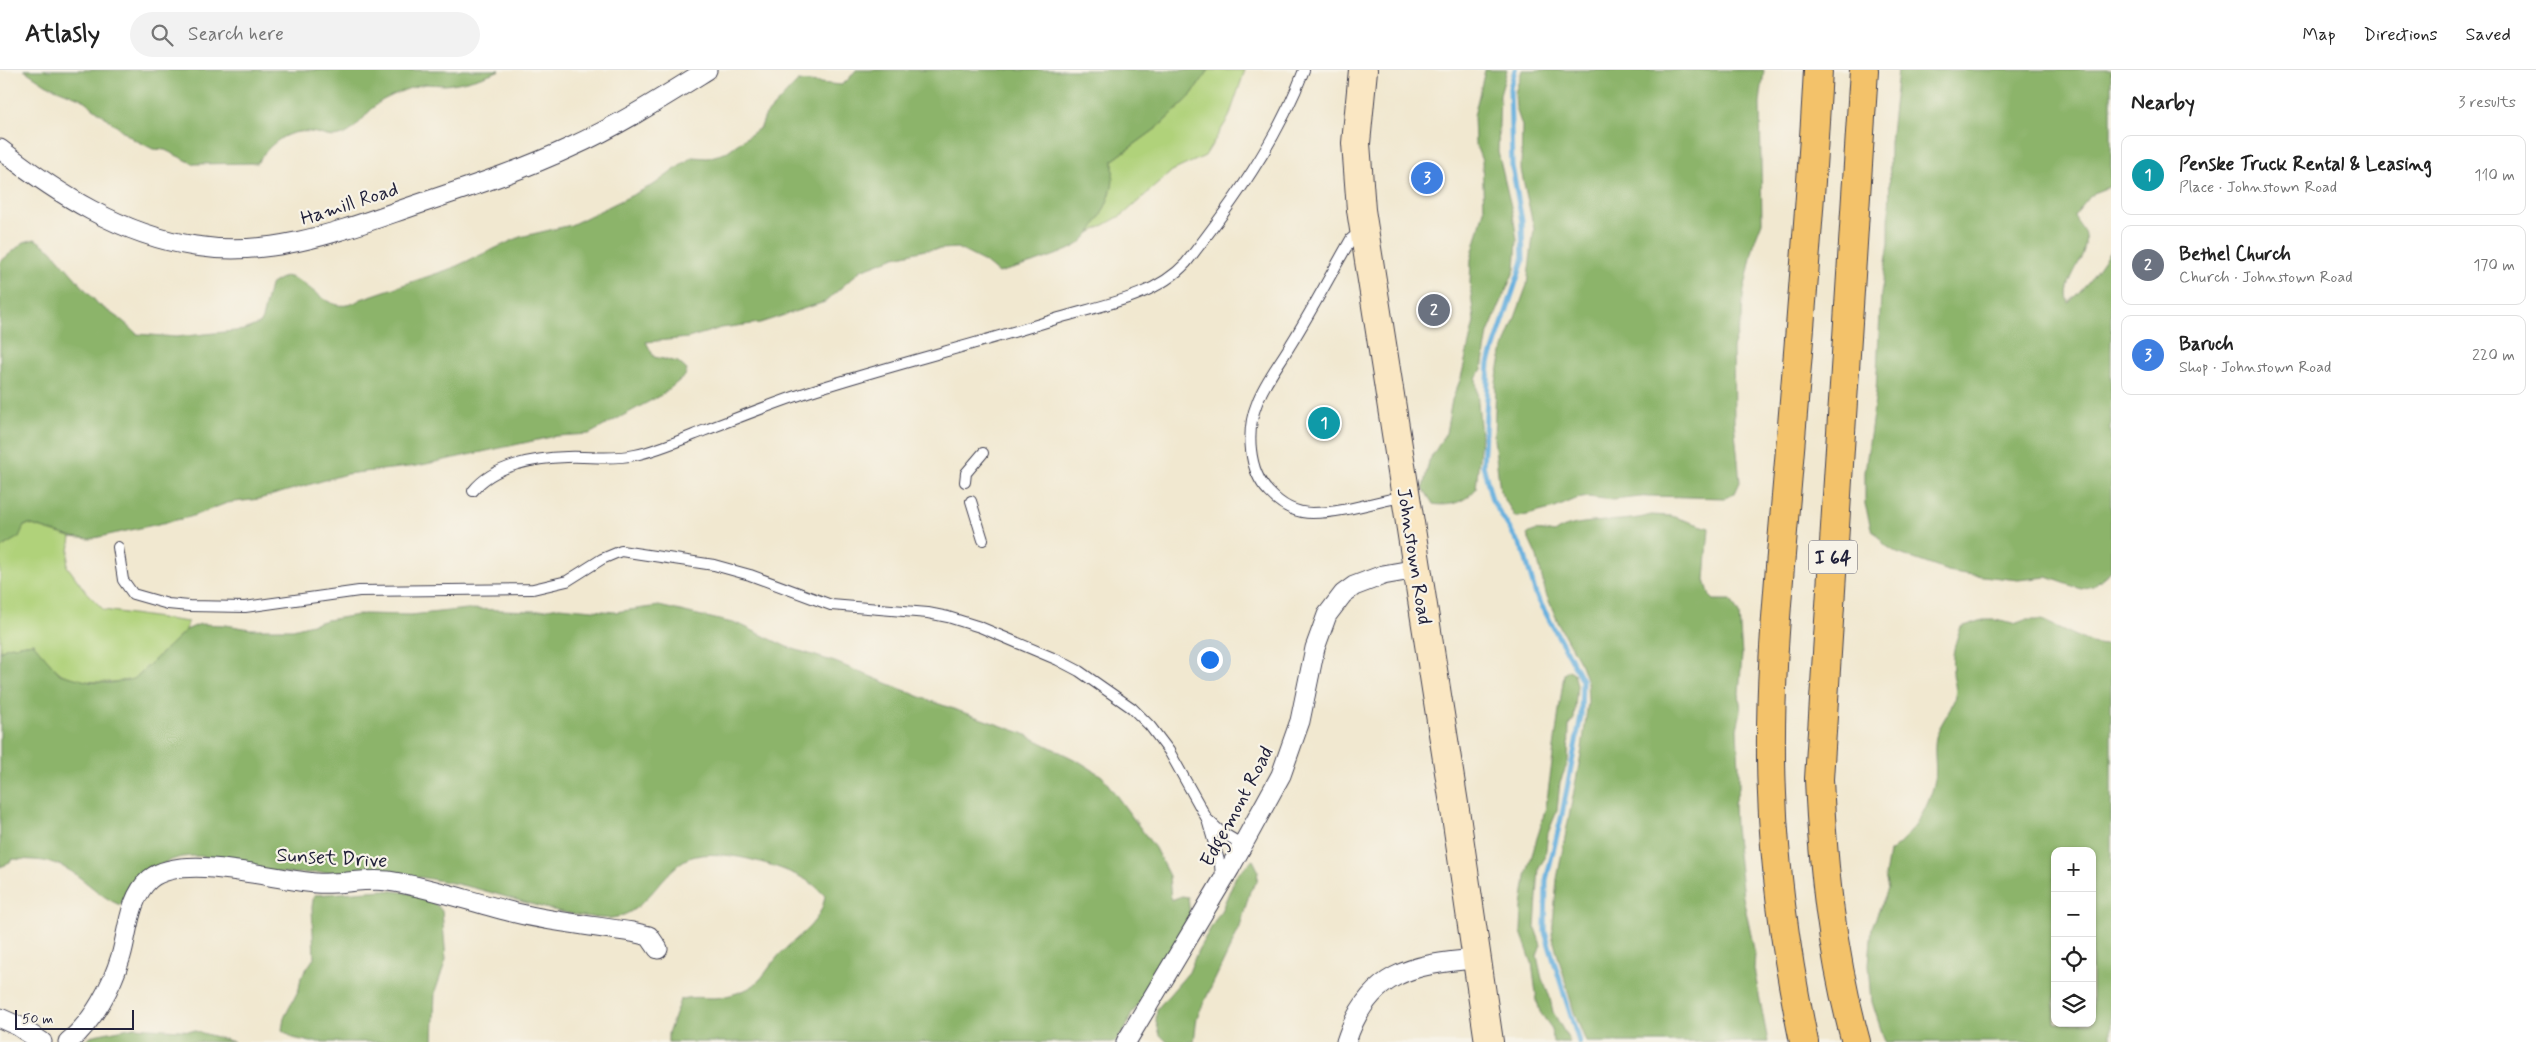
<!DOCTYPE html>
<meta charset="utf-8">
<style>
body{margin:0;font-family:Mynerve,sans-serif;background:#f2f2f2;color:#222}
.controls{position:absolute;right:15px;bottom:15px;display:grid;overflow:hidden;border-radius:10px;box-shadow:0 1px 4px #0004}
.controls button{width:45px;height:45px;display:grid;place-items:center;padding:0;border:0;border-bottom:1px solid #e0e0e0;background:#fff;color:#222;font:25px sans-serif}
.scale{position:absolute;left:15px;bottom:12px;width:119px;box-sizing:border-box;padding-left:5px;border:2px solid #22223b;border-top:0;font-size:14px;line-height:18px;white-space:nowrap;color:#22223b;-webkit-text-stroke:4px #f7f3e8;paint-order:stroke}
.you{position:absolute;left:1209px;top:589px;width:18px;height:18px;margin:-12px;border:4px solid #fff;border-radius:50%;background:#1a73e8;box-shadow:0 0 0 8px #1a73e833}
.badge{display:grid;place-items:center;width:32px;height:32px;border-radius:50%;background:#d1495b;color:#fff;font-size:16px;font-weight:700}
.pin{position:absolute;translate:-50% -50%;border:2px solid #fff;box-shadow:0 1px 5px #0006}
.list{margin:0;padding:0;list-style:none}
h2{display:flex;justify-content:space-between;align-items:center;height:65px;margin:0;padding:0 20px;font-size:21px}
h2 small{font-size:16px;font-weight:400;color:#767676}
.list li{display:grid;grid-template-columns:32px 1fr auto;gap:15px;align-items:center;box-sizing:border-box;height:80px;margin:0 10px 10px;padding:0 10px;border:1px solid #e0e0e0;border-radius:10px}
.list b{display:block;font-size:19px;white-space:nowrap}
.list p{margin:0;font-size:16px;white-space:nowrap;color:#767676}
.list em{font-size:16px;font-style:normal;color:#767676}
.icon{flex:none;width:28px;height:28px;fill:none;stroke:currentColor;stroke-width:2;stroke-linecap:round;stroke-linejoin:round}
.map{position:relative;flex:none;width:2111px;height:972px;overflow:hidden}
header{display:flex;align-items:center;gap:30px;box-sizing:border-box;height:70px;padding:0 25px;background:#fff;border-bottom:1px solid #e0e0e0}
header strong{font-size:24px}
nav{display:flex;gap:28px;margin-inline-start:auto;font-size:18px}
.search{width:350px;height:45px;background:#f2f2f2;display:flex;align-items:center;gap:12px;box-sizing:border-box;padding:0 18px;border-radius:28px;color:#767676;font-size:19px}
main{display:flex}
aside{flex:1;background:#fff}
.map>svg:first-child{display:block}
.green{fill:#b0d27a;stroke:#697a5a}
.forest{fill:#8cb46a;stroke:#576b52;fill-rule:evenodd}
.lines{fill:none;stroke-linecap:round;stroke-linejoin:round}
.stream{stroke:#67b0de;stroke-width:5}
.lane-casing{stroke:#414051;stroke-width:12}
.street-casing{stroke:#414051;stroke-width:21}
.secondary-casing{stroke:#414051;stroke-width:30}
.highway-casing{stroke:#414051;stroke-width:30}
.lane{stroke:#fff;stroke-width:10}
.street{stroke:#fff;stroke-width:19}
.secondary{stroke:#fae7c3;stroke-width:28}
.highway{stroke:#f3c26a;stroke-width:28}
.labels{text-anchor:middle;stroke-width:4.5;stroke-linejoin:round;paint-order:stroke}
.shield{fill:#f7f3e8;stroke:#62616f;stroke-width:1}
.shield-label{font-size:19px;font-weight:bold;fill:#22223b}
.street-label{font-size:20px;fill:#22223b;stroke:#f7f3e8}
</style>
<header>
<strong>Atlasly</strong>
<div class="search"><svg class="icon" aria-label="search" viewBox="0 0 24 24"><circle cx="10" cy="10" r="6"/><path d="M15 15l6 6"/></svg>Search here</div>
<nav><a>Map</a><a>Directions</a><a>Saved</a></nav>
</header>
<main>
<div class="map">
<svg width="2111" height="972" viewBox="0 0 2111 972">
<rect width="100%" height="100%" fill="#f7f3e8"/>
<filter id="ink" filterUnits="userSpaceOnUse"><feTurbulence type="fractalNoise" baseFrequency=".02" numOctaves="2"/><feDisplacementMap in="SourceGraphic" scale="10" xChannelSelector="R" yChannelSelector="G"/><feConvolveMatrix kernelMatrix="1 2 1 2 8 2 1 2 1" color-interpolation-filters="sRGB"/></filter>
<filter id="wash" filterUnits="userSpaceOnUse"><feTurbulence type="fractalNoise" baseFrequency=".0096" numOctaves="4" result="noise"/><feDisplacementMap in="SourceGraphic" scale="20" xChannelSelector="R" yChannelSelector="G"/><feGaussianBlur stdDeviation="1.12" result="paint"/><feColorMatrix in="noise" values="0 0 0 0 0 0 0 0 0 0 0 0 0 0 0 0 0 1.4 0 .05"/><feComposite in="paint" operator="in"/></filter>
<g filter="url(#wash)">
<rect width="100%" height="100%" fill="#f1e8d0"/>
<path class="green" d="M 1209,0 L 1245,0 L 1229,47 L 1205,86 L 1172,101 L 1124,144 L 1088,164 C 1106,135 1112,125 1113,90 L 1157,58 L 1189,28 Z
M 29,454 L 71,467 L 67,496 L 86,522 L 104,540 L 188,552 L 186,560 L 134,609 C 117,614 72,614 59,602 C 49,594 41,582 33,573 L 7,577 L 0,581 L 0,478 C 13,473 17,458 29,454 Z"/>
<path class="forest" d="M 24,0 L 500,0 C 483,7 463,13 445,15 C 439,15 432,14 426,14 C 412,16 395,24 383,30 C 368,38 358,60 343,65 C 330,70 322,63 310,62 C 286,59 269,75 257,93 L 194,94 L 165,80 L 153,79 L 133,69 L 82,29 L 47,15 Z
M 856,0 L 1209,0 L 1189,28 L 1157,58 L 1113,90 C 1113,99 1114,109 1112,117 C 1108,135 1094,162 1079,174 C 1065,184 1017,198 998,203 L 985,192 L 957,178 L 925,180 L 895,187 L 861,200 L 825,232 L 809,237 L 760,253 L 721,258 L 688,268 L 646,272 L 654,287 L 678,292 L 687,300 L 685,306 L 663,324 L 589,364 L 556,366 L 417,396 L 346,404 L 259,429 L 227,433 L 190,447 L 90,469 L 71,467 L 29,454 L 24,456 L 19,467 L 0,478 L 0,192 L 24,172 L 35,169 L 51,180 L 98,234 L 124,252 L 137,264 L 176,267 L 244,260 L 261,253 L 270,215 L 285,206 C 313,210 329,251 361,229 L 450,199 L 520,167 L 571,155 L 655,114 L 692,87 L 707,88 L 725,83 L 761,57 L 765,46 L 798,11 L 841,15 L 847,11 Z
M 1485,0 L 1507,0 L 1500,25 L 1498,82 L 1513,145 L 1517,170 L 1515,199 L 1488,263 L 1482,299 L 1476,308 L 1481,367 L 1476,419 C 1465,432 1450,437 1433,434 L 1423,418 L 1429,391 L 1446,363 L 1452,330 L 1461,308 L 1474,252 L 1470,213 L 1471,189 L 1484,140 L 1482,91 L 1475,73 L 1474,46 Z
M 1522,0 L 1764,0 L 1760,33 L 1762,152 L 1755,170 L 1743,225 L 1742,249 L 1733,278 L 1734,351 L 1740,412 L 1735,423 L 1725,428 L 1650,426 L 1613,430 L 1588,427 L 1576,429 L 1555,438 L 1519,447 L 1515,447 L 1500,421 L 1494,369 L 1496,312 L 1502,283 L 1527,215 L 1534,159 L 1521,100 L 1522,56 L 1516,38 L 1515,23 Z
M 1898,0 L 2111,0 L 2111,113 L 2109,117 L 2093,123 L 2074,146 C 2077,153 2084,158 2085,166 C 2089,189 2060,211 2069,233 L 2089,211 L 2111,180 L 2111,501 L 2093,516 L 2081,519 L 2047,507 L 2018,510 L 1965,504 L 1948,501 L 1897,483 L 1885,475 L 1871,458 L 1865,434 L 1865,402 L 1876,322 L 1881,224 L 1889,173 L 1890,72 Z
M 1651,445 L 1671,446 L 1709,458 L 1705,510 L 1710,526 L 1714,530 L 1731,530 L 1739,544 L 1742,585 L 1739,623 L 1741,641 L 1737,659 L 1739,698 L 1739,718 L 1734,733 L 1735,758 L 1743,827 L 1755,884 L 1754,899 L 1768,972 L 1586,972 L 1574,942 L 1552,865 L 1557,809 L 1582,679 L 1588,631 L 1587,612 L 1581,595 L 1561,559 L 1546,524 L 1537,487 L 1527,465 C 1535,458 1544,461 1554,463 C 1573,447 1625,454 1651,445 Z
M 659,536 L 741,555 L 787,577 L 835,592 L 928,630 L 1022,663 L 1080,692 L 1102,706 L 1155,778 L 1169,806 L 1171,830 L 1182,826 L 1188,827 L 1190,845 L 1159,903 L 1132,943 L 1125,960 L 1115,972 L 668,972 L 668,964 L 680,930 C 696,924 711,931 726,926 C 735,924 747,920 754,915 C 766,905 771,893 782,882 C 800,864 821,853 825,826 C 821,822 816,816 811,813 C 786,796 710,773 683,791 C 653,812 642,853 598,848 C 547,843 505,824 457,814 C 438,810 419,807 400,804 C 357,796 313,807 270,802 C 241,798 212,782 183,787 C 154,792 138,814 120,835 C 97,826 81,804 59,795 C 45,789 27,790 12,789 L 10,793 L 0,797 L 0,581 L 7,577 L 33,573 L 60,604 L 90,612 L 110,613 L 134,609 L 186,560 L 200,554 L 226,555 L 250,559 L 293,559 L 327,550 L 364,544 L 411,545 L 467,539 L 536,541 L 559,537 L 615,542 Z
M 1983,550 L 1995,550 L 2014,554 L 2025,550 L 2042,550 L 2091,573 L 2111,576 L 2111,972 L 1885,972 L 1872,932 L 1869,894 L 1872,857 L 1888,819 L 1885,806 L 1889,782 C 1912,767 1930,736 1935,709 C 1937,695 1933,681 1936,667 C 1940,652 1953,640 1955,625 C 1957,617 1953,610 1953,602 C 1951,586 1955,572 1961,557 ZM 2055,781 L 2092,781 L 2092,953 L 2055,953 Z
M 1569,600 L 1574,603 L 1577,615 L 1574,649 L 1569,656 L 1568,692 L 1560,712 L 1557,741 L 1548,763 L 1545,788 L 1539,797 L 1535,858 L 1541,875 L 1537,886 L 1542,909 L 1549,924 L 1553,942 L 1570,972 L 1553,972 L 1552,959 L 1540,942 L 1537,931 L 1532,893 L 1521,862 L 1522,837 L 1526,806 L 1546,737 L 1564,604 Z
M 1253,790 L 1258,800 L 1257,812 L 1250,821 L 1240,857 L 1197,947 L 1194,972 L 1167,972 L 1160,965 L 1156,951 L 1157,939 L 1189,902 L 1198,880 L 1222,839 L 1236,806 Z
M 382,820 C 403,822 428,823 442,841 L 446,890 L 435,922 L 433,972 L 311,972 L 293,968 L 282,960 L 284,948 L 299,919 L 301,907 L 314,888 L 312,837 L 314,825 Z
M 135,957 L 195,961 L 234,972 L 83,972 L 94,965 Z"/>
<g class="lines">
<path class="stream" d="M 1515,0 L 1510,18 L 1512,96 L 1522,151 L 1523,191 L 1489,293 L 1483,395 L 1492,430 L 1524,482 L 1536,525 L 1582,610 L 1581,646 L 1562,745 L 1546,810 L 1545,862 L 1579,972"/>
</g>
</g>
<g filter="url(#ink)">
<g class="lines">
<defs>
<path id="lane" d="M 1361,161 L 1351,169 C 1331,204 1312,240 1291,274 C 1280,293 1264,313 1257,333 C 1246,360 1248,401 1269,422 C 1280,434 1294,443 1312,443 C 1342,443 1375,432 1405,426
M 965,412 L 966,403 L 983,383
M 473,421 C 493,395 535,388 567,387 C 589,386 613,390 635,385 C 659,380 681,370 703,361 C 740,347 777,332 814,320 C 895,294 978,274 1059,248 C 1102,235 1155,227 1186,193 C 1232,134 1278,70 1304,0
M 971,431 L 983,470
M 118,477 L 123,510 L 133,524 L 168,534 L 189,536 L 245,537 L 359,521 L 533,519 L 567,511 L 602,489 L 621,481 L 714,495 L 750,505 L 831,535 L 928,543 L 948,547 L 980,557 L 1058,590 L 1079,601 L 1132,638 L 1150,656 L 1169,681 L 1207,749 L 1221,762 L 1243,775
M 1208,753 L 1220,794 L 1221,809"/>
<path id="street" d="M 0,79 C 58,124 121,165 195,176 C 271,188 340,161 410,137 C 463,119 518,102 569,78 C 618,56 662,28 707,0
M 0,948 L 18,956 L 42,972
M 68,972 C 93,952 112,916 121,886 C 128,862 129,827 150,809 C 184,782 273,810 316,813 C 340,815 364,808 388,811 C 431,817 474,833 516,843 C 554,852 593,856 632,862 L 649,866 L 658,879
M 1126,972 L 1230,798 L 1281,705 L 1300,651 L 1315,578 L 1327,545 L 1343,524 L 1354,516 L 1383,505 L 1417,499
M 1346,972 C 1368,903 1411,894 1477,889"/>
<path id="secondary" d="M 1363,0 L 1356,73 L 1361,140 L 1457,753 L 1489,972"/>
<path id="highway" d="M 1804,972 C 1787,890 1775,809 1772,724 C 1767,614 1780,502 1789,391 C 1800,261 1811,131 1818,0
M 1856,972 C 1832,885 1823,799 1819,709 L 1864,0"/>
</defs>
<use href="#lane" class="lane-casing"/>
<use href="#street" class="street-casing"/>
<use href="#secondary" class="secondary-casing"/>
<use href="#highway" class="highway-casing"/>
<use href="#lane" class="lane"/>
<use href="#street" class="street"/>
<use href="#secondary" class="secondary"/>
<use href="#highway" class="highway"/>
</g>
</g>
<g class="labels">
<rect class="shield" x="1809" y="470.5" width="48" height="33" rx="4"/>
<g class="shield-label">
<text x="1833" y="494">I 64</text>
</g>
<g class="street-label">
<text transform="translate(349 133) rotate(-18)" y="7">Hamill Road</text>
<text transform="translate(1415 486) rotate(81)" y="7">Johnstown Road</text>
<text transform="translate(1236 736) rotate(-62)" y="7">Edgemont Road</text>
<text transform="translate(332 787) rotate(3)" y="7">Sunset Drive</text>
</g>
</g>
</svg>
<div class="controls">
<button>+</button>
<button>−</button>
<button><svg class="icon" aria-label="locate" viewBox="0 0 24 24"><circle cx="12" cy="12" r="6"/><path d="M12 2v4M12 18v4M2 12h4M18 12h4"/></svg></button>
<button><svg class="icon" aria-label="layers" viewBox="0 0 24 24"><path d="M12 4l9 5-9 5-9-5zM3 14l9 5 9-5"/></svg></button>
</div>
<div class="scale">50 m</div>
<div class="you"></div>
<div class="pin badge" style="left:1324px;top:353px;background:#0f9aa8">1</div>
<div class="pin badge" style="left:1434px;top:240px;background:#6b7280">2</div>
<div class="pin badge" style="left:1427px;top:108px;background:#3f7fe0">3</div>
</div>
<aside>
<h2>Nearby<small>3 results</small></h2>
<ul class="list">
<li><span class="badge" style="background:#0f9aa8">1</span><div><b>Penske Truck Rental &amp; Leasing</b><p>Place · Johnstown Road</p></div><em>110 m</em></li>
<li><span class="badge" style="background:#6b7280">2</span><div><b>Bethel Church</b><p>Church · Johnstown Road</p></div><em>170 m</em></li>
<li><span class="badge" style="background:#3f7fe0">3</span><div><b>Baruch</b><p>Shop · Johnstown Road</p></div><em>220 m</em></li>
</ul>
</aside>
</main>
